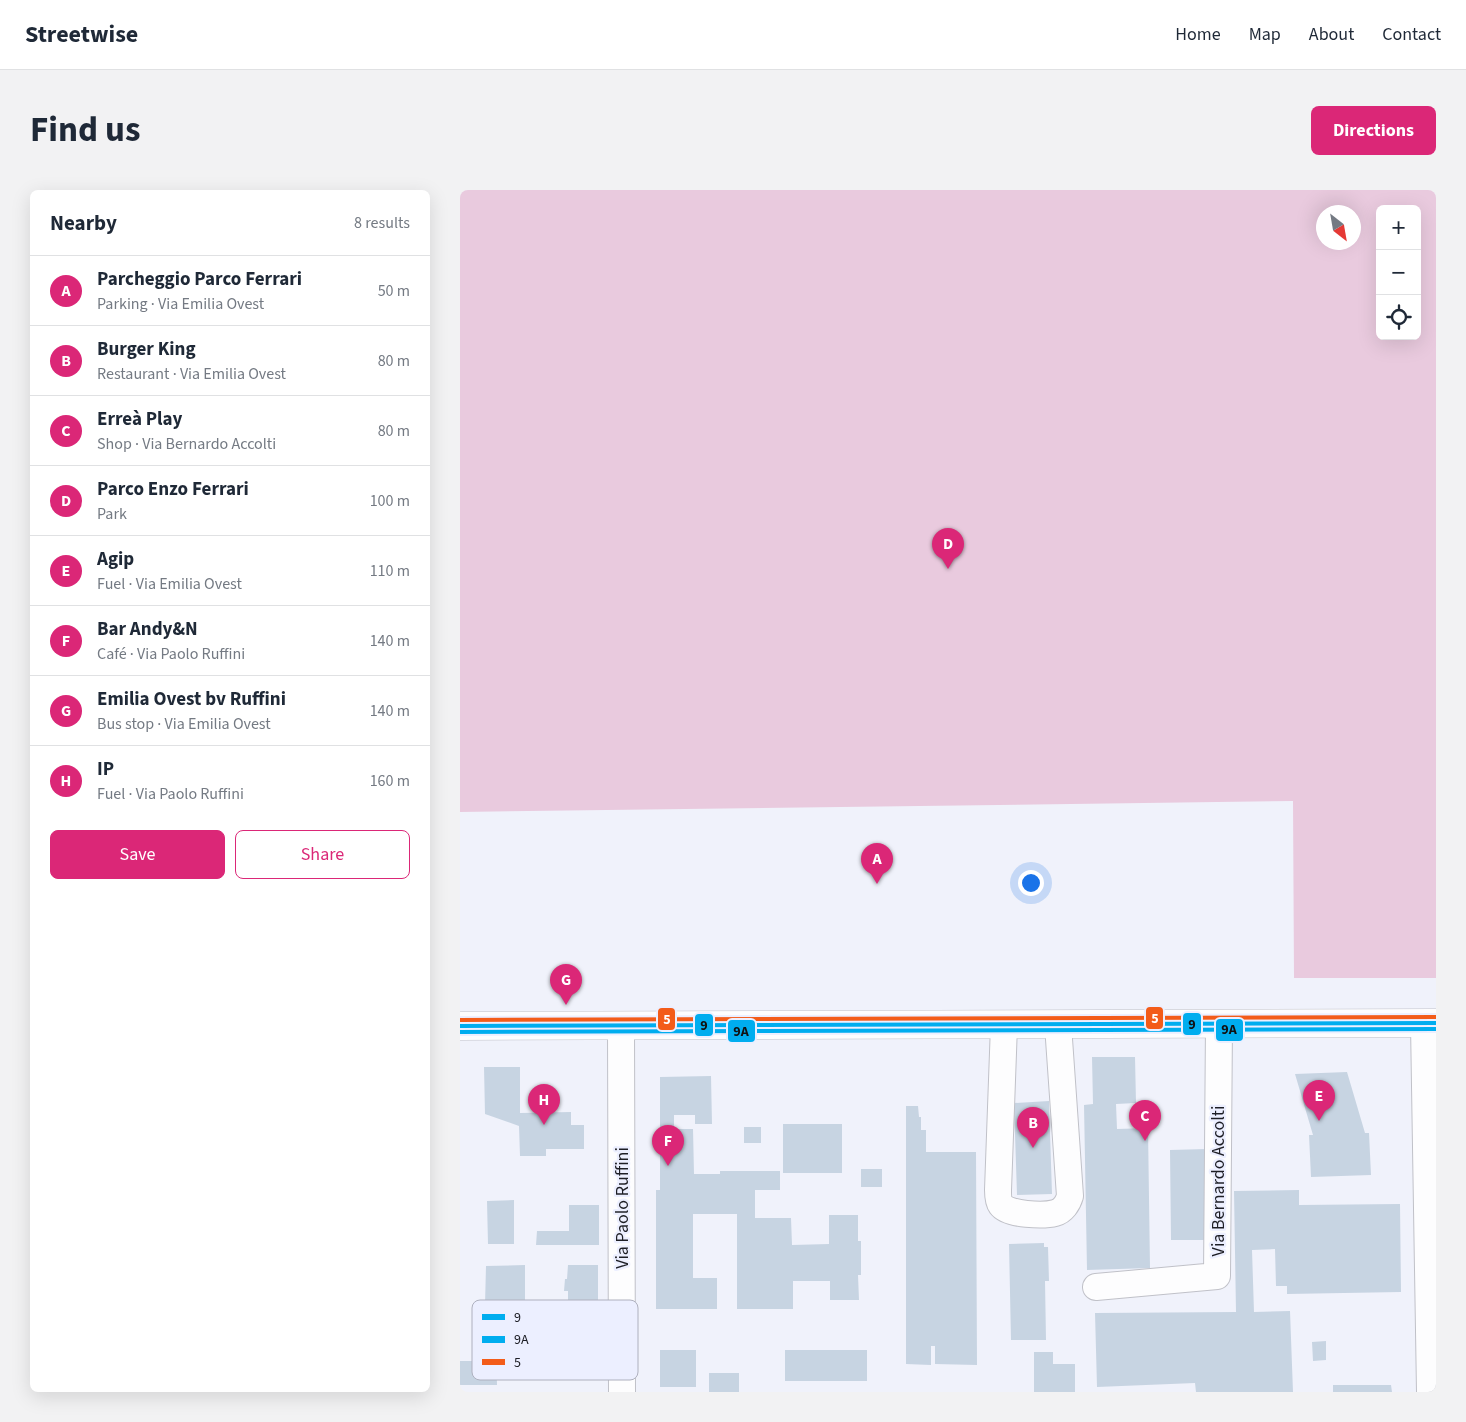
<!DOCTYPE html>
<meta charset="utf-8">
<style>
body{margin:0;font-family:"Source Sans 3",sans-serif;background:#f2f2f3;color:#1f2937}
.controls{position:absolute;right:15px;top:15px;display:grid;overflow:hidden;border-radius:8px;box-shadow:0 5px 20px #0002}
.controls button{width:45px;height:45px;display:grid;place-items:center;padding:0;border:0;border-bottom:1px solid #e0e1e3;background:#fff;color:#1f2937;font:25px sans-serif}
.compass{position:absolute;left:856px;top:15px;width:45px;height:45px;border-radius:50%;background:#fff;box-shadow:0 5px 20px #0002;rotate:149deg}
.you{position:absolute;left:570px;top:692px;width:18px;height:18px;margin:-12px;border:4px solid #fff;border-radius:50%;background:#1a73e8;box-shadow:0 0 0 8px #1a73e833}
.badge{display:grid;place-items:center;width:32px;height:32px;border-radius:50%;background:#db2777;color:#fff;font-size:16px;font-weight:700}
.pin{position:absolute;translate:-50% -41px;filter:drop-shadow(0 1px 2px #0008)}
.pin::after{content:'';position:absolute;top:26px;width:18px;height:15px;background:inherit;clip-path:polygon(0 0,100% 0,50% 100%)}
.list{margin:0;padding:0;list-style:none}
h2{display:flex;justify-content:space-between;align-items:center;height:65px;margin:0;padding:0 20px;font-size:21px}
h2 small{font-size:16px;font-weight:400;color:#747a83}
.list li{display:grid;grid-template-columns:32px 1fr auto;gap:15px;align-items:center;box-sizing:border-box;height:70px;padding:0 20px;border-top:1px solid #e0e1e3}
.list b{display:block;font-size:19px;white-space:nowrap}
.list p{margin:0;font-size:16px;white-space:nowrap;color:#747a83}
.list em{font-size:16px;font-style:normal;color:#747a83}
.actions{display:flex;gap:10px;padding:15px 20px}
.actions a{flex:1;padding:11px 0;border:1px solid #db2777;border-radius:8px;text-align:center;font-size:18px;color:#db2777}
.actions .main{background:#db2777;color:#fff}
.icon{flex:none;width:28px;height:28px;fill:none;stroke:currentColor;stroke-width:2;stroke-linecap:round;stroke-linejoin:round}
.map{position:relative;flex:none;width:976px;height:1202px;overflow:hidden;border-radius:8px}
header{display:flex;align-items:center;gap:30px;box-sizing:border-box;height:70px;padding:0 25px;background:#fff;border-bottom:1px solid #e0e1e3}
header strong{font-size:24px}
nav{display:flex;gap:28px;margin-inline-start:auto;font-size:18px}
.intro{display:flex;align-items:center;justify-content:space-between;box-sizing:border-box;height:120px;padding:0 30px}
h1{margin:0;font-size:35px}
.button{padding:12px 22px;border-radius:8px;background:#db2777;color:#fff;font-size:18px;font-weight:700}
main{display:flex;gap:30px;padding:0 30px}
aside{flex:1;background:#fff;border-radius:8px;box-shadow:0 5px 20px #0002}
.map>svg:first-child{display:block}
.green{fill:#e9cade;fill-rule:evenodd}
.building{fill:#c7d4e2}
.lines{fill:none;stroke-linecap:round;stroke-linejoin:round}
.minor-casing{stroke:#c0c1c8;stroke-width:28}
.major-casing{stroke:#c0c1c8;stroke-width:29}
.minor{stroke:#fdfdfe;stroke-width:26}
.major{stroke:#fdfdfe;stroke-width:28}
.bus-1-casing{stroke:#ecefff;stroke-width:8}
.bus-2-casing{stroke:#ecefff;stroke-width:8}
.bus-3-casing{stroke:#ecefff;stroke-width:8}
.bus-1{stroke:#00adef;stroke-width:4}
.bus-2{stroke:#00adef;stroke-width:4}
.bus-3{stroke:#f35c19;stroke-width:4}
.labels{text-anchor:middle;stroke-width:4.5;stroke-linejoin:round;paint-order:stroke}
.street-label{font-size:18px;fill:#1d1e25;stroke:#ecefff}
.key{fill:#ecefff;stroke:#aeb0be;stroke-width:1}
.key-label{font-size:14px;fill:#1d1e25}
.line-badge{stroke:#ecefff;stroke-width:2}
.badge-label{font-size:14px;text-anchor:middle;font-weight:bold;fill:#fff}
.pale-badge-label{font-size:14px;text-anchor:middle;font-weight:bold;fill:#111}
</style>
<header>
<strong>Streetwise</strong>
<nav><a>Home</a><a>Map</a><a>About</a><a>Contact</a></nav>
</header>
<div class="intro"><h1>Find us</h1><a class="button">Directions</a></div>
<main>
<aside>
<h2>Nearby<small>8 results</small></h2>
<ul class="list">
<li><span class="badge">A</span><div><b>Parcheggio Parco Ferrari</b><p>Parking · Via Emilia Ovest</p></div><em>50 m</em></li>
<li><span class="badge">B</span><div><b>Burger King</b><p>Restaurant · Via Emilia Ovest</p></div><em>80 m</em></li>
<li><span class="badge">C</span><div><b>Erreà Play</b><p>Shop · Via Bernardo Accolti</p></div><em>80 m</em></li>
<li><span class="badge">D</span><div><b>Parco Enzo Ferrari</b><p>Park</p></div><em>100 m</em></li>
<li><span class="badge">E</span><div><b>Agip</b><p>Fuel · Via Emilia Ovest</p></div><em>110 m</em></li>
<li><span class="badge">F</span><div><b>Bar Andy&amp;N</b><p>Café · Via Paolo Ruffini</p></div><em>140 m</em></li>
<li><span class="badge">G</span><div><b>Emilia Ovest bv Ruffini</b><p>Bus stop · Via Emilia Ovest</p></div><em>140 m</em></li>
<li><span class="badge">H</span><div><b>IP</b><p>Fuel · Via Paolo Ruffini</p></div><em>160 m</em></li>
</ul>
<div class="actions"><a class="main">Save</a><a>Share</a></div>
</aside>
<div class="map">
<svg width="976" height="1202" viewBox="0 0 976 1202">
<rect width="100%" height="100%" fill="#f0f2fb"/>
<path class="green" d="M 0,0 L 976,0 L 976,788 L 834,788 L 833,611 L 0,622 ZM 920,19 L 957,19 L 957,146 L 920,146 ZM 864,22 L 894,22 L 894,52 L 864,52 Z"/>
<path class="building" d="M 632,867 L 675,867 L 676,913 L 656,914 L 657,939 L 688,938 L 690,1078 L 627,1080 L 624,915 L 633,914 Z
M 24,877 L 60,877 L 60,923 L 111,922 L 111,935 L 124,935 L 124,959 L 86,959 L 86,966 L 60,966 L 59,936 L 25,924 Z
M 887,882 L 905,943 L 909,943 L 911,985 L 851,987 L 849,945 L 853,945 L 835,884 Z
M 251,886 L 252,934 L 235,934 L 235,925 L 214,925 L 214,939 L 233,939 L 234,984 L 260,984 L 260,981 L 320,981 L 320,1000 L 295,1000 L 295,1028 L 331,1028 L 332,1055 L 369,1054 L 369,1025 L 398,1025 L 398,1051 L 401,1051 L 401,1085 L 398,1085 L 399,1110 L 370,1110 L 370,1091 L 333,1091 L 333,1119 L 277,1119 L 277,1024 L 233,1024 L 233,1088 L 257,1088 L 257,1119 L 196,1119 L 196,1000 L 200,1000 L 200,887 Z
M 589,911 L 592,1004 L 557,1005 L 554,913 Z
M 446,916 L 458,916 L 459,927 L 461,927 L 461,940 L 466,940 L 466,962 L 516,962 L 517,1175 L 475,1174 L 475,1156 L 471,1156 L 471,1175 L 446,1174 Z
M 323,934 L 382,934 L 382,983 L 323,983 Z
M 284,937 L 301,937 L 301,953 L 284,953 Z
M 747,959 L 748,1050 L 711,1050 L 710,960 Z
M 401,979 L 422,979 L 422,997 L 401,997 Z
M 839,1000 L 839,1015 L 940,1014 L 941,1102 L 827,1104 L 827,1096 L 816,1096 L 815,1059 L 792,1060 L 794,1122 L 830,1121 L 833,1202 L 736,1202 L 735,1193 L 637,1197 L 635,1123 L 776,1122 L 774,1001 Z
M 54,1010 L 54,1054 L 28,1054 L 27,1011 Z
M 109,1015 L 139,1015 L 139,1055 L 76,1055 L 77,1041 L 109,1041 Z
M 584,1053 L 584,1057 L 588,1057 L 589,1091 L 585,1091 L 586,1150 L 551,1150 L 549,1054 Z
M 65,1075 L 65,1116 L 35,1117 L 37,1195 L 0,1195 L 0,1171 L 17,1171 L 18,1115 L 25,1115 L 26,1076 Z
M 108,1075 L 138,1075 L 138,1180 L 58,1181 L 58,1150 L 81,1150 L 80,1146 L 85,1144 L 108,1144 L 108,1101 L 104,1101 L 105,1089 L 107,1089 Z
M 866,1151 L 866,1170 L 853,1171 L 852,1152 Z
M 200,1160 L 236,1160 L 236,1197 L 200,1197 Z
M 325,1160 L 407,1160 L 407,1191 L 325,1191 Z
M 574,1162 L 593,1162 L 593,1174 L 615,1174 L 615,1202 L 574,1202 Z
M 249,1183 L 279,1183 L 279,1202 L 249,1202 Z
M 873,1195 L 931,1195 L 932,1202 L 873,1202 Z"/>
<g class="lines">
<defs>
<path id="minor" d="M 964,834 L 970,1202
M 161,835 L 162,1202
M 544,835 L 538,1000 C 538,1005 538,1011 541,1015 C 548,1025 584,1026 595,1023 C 603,1021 608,1013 610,1006 L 598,835
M 636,1097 L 757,1086 L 759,834"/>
<path id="major" d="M 0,836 L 976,833"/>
</defs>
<use href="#minor" class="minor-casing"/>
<use href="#major" class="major-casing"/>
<use href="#minor" class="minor"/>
<use href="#major" class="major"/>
<defs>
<path id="bus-1" d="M 0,836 L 976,833"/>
<path id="bus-2" d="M 0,842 L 976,839"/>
<path id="bus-3" d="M 0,830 L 976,827"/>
</defs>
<use href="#bus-1" class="bus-1-casing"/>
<use href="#bus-2" class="bus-2-casing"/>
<use href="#bus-3" class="bus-3-casing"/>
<use href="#bus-1" class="bus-1"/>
<use href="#bus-2" class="bus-2"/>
<use href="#bus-3" class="bus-3"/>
</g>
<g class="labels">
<g class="street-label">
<text transform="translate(758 991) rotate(-90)" y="6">Via Bernardo Accolti</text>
<text transform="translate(162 1018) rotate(-90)" y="6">Via Paolo Ruffini</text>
</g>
</g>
<rect x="12" y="1110" width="166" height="80" rx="8" class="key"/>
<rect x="22" y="1124" width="23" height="6" fill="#00adef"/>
<rect x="22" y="1146" width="23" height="7" fill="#00adef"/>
<rect x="22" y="1169" width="23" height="6" fill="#f35c19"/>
<g class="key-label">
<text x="54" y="1132">9</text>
<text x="54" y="1154">9A</text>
<text x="54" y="1177">5</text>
</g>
<g class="line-badge">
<rect x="685" y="816" width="19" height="24" rx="5" fill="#f35c19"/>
<rect x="197" y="817" width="19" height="24" rx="5" fill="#f35c19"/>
<rect x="722" y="822" width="20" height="24" rx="5" fill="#00adef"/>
<rect x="234" y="823" width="20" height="24" rx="5" fill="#00adef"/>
<rect x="755" y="828" width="29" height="24" rx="5" fill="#00adef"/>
<rect x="267" y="829" width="29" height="24" rx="5" fill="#00adef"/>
</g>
<g class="badge-label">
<text x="695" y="833">5</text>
<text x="207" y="834">5</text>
</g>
<g class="pale-badge-label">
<text x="732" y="839">9</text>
<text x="244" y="840">9</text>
<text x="769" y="844">9A</text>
<text x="281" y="846">9A</text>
</g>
</svg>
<div class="controls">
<button>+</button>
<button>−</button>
<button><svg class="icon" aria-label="locate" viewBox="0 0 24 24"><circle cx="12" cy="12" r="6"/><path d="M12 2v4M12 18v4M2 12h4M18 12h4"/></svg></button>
</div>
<svg class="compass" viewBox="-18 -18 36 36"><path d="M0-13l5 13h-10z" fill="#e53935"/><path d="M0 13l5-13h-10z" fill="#747a83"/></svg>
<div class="you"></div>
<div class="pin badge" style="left:417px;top:694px">A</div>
<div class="pin badge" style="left:573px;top:958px">B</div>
<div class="pin badge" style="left:685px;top:951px">C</div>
<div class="pin badge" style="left:488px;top:379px">D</div>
<div class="pin badge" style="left:859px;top:931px">E</div>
<div class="pin badge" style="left:208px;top:976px">F</div>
<div class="pin badge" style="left:106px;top:815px">G</div>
<div class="pin badge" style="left:84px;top:935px">H</div>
</div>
</main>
